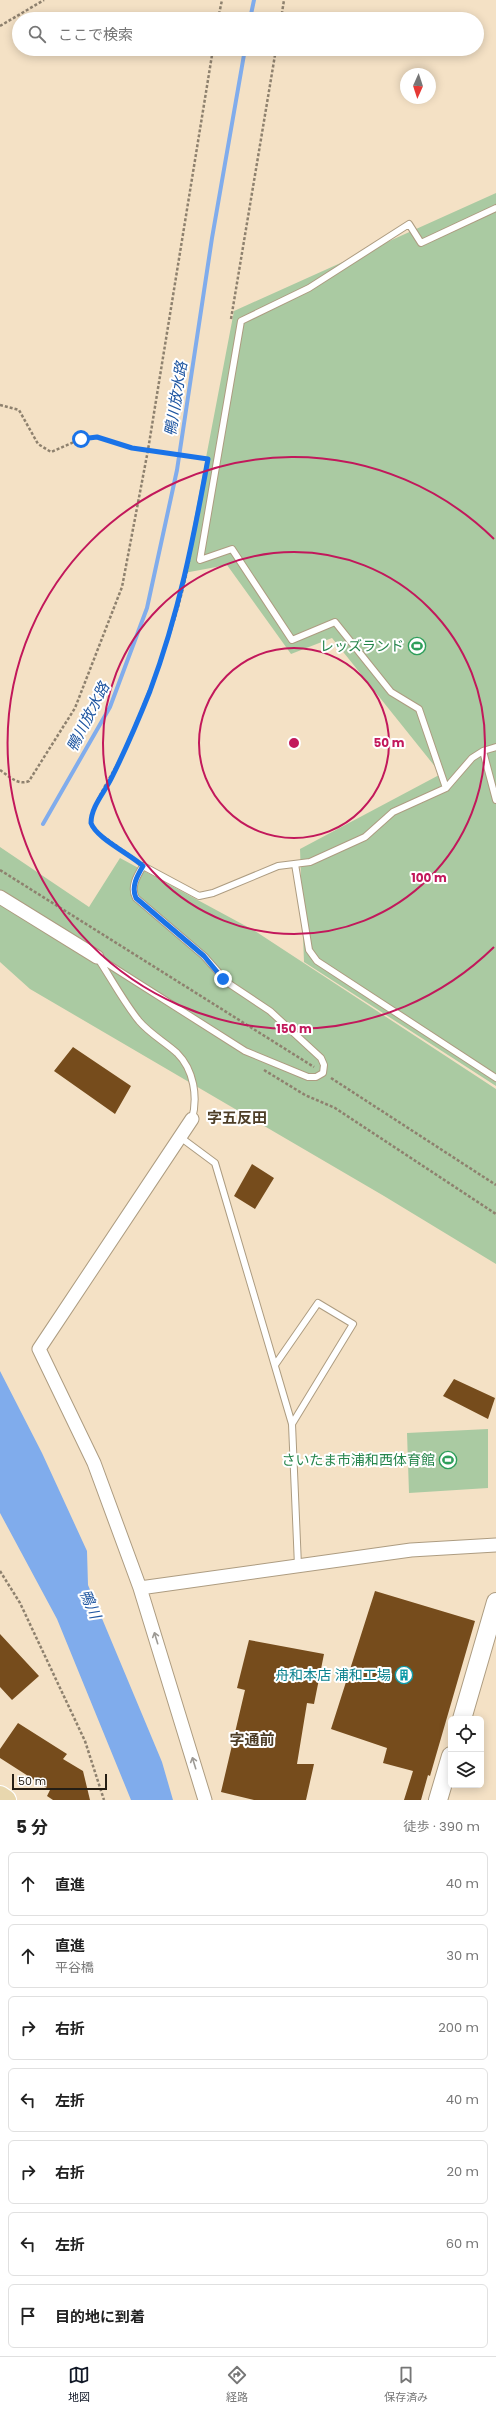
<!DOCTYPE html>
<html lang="ja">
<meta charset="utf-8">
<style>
body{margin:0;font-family:Poppins,"Noto Sans JP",sans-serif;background:#f6f6f6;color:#222}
.controls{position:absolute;right:12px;bottom:12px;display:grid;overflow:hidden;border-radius:6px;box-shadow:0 2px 10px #0003}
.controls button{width:36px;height:36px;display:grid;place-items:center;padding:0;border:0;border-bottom:1px solid #e0e0e0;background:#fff;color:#222;font:20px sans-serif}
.compass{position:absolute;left:400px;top:68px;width:36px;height:36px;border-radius:50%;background:#fff;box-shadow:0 2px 10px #0003;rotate:183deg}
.scale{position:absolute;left:12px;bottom:10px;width:95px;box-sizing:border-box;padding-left:4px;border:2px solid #251e14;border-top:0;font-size:11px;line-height:14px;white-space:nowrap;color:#251e14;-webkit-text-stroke:3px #fff;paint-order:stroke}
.stop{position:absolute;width:12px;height:12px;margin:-9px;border:3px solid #1a73e8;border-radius:50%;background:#fff}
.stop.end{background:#1a73e8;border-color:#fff;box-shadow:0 1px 4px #0008}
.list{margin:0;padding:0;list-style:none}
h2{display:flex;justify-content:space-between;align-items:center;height:52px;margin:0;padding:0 16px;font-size:17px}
h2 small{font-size:13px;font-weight:400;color:#767676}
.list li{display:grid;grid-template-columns:26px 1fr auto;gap:12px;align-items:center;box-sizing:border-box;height:64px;margin:0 8px 8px;padding:0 8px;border:1px solid #e0e0e0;border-radius:6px}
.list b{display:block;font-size:15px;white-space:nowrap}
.list p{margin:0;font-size:13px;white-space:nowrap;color:#767676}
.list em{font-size:13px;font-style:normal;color:#767676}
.icon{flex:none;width:22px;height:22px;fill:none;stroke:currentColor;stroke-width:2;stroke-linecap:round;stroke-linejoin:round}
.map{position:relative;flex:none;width:496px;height:1800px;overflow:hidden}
.search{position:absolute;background:#fff;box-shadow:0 2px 10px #0003;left:12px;right:12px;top:12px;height:44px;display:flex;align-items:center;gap:10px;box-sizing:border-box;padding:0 14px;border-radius:22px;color:#767676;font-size:15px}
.sheet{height:556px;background:#fff}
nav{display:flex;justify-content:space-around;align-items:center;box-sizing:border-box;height:56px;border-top:1px solid #e0e0e0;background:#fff;font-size:11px;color:#767676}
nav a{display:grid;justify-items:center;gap:2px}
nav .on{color:#111827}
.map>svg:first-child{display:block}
.green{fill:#aacaa2}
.water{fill:#80acec}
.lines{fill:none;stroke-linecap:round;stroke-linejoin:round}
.stream{stroke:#80acec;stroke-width:4}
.building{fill:#764c1c}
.lane-casing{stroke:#ad9c81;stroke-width:8}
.street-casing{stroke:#ad9c81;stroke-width:15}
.secondary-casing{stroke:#ad9c81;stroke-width:20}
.primary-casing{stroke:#fff;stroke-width:22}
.path{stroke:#8e816e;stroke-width:2.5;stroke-dasharray:3 2;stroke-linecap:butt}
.lane{stroke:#fff;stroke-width:6}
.street{stroke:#fff;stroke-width:13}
.secondary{stroke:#fff;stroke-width:18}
.primary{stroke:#e8d7ae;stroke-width:20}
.oneway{stroke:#9d9a95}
.route{stroke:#1a73e8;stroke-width:5}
.ring{fill:none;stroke:#c2185b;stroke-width:2}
.labels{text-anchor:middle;stroke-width:4;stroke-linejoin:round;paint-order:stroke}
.leisure-label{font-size:14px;fill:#27864d;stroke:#fff;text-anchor:end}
.culture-label{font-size:14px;fill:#0d838f;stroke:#fff;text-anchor:end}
.water-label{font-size:15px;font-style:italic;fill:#1f56a1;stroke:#fff}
.neighbourhood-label{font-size:15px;font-weight:bold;fill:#4e3e27;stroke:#fff}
.centre{fill:#c2185b;stroke:#fff;stroke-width:2}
.ring-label{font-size:12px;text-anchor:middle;font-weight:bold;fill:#c2185b;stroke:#fff;stroke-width:4;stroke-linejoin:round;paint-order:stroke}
</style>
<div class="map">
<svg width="496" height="1800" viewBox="0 0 496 1800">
<rect width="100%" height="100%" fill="#f4e1c5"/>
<path class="green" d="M 496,193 L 496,1086 L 304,962 L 300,849 L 441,774 L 332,638 L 291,654 L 227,565 L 184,573 L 234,311 Z
M 0,847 L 89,907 L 120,858 L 255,931 L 496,1089 L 496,1264 L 384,1196 L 30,989 L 0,962 Z
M 488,1429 L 488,1488 L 409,1493 L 407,1433 Z"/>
<path class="water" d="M 0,1371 L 42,1453 L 87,1551 L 88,1585 L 162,1762 L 173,1800 L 131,1800 L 57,1619 L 0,1513 Z"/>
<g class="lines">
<path class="stream" d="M 250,19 L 254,0
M 43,824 L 110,707 L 147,608 L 177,470 L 212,238 L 245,49"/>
</g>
<path class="building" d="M 73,1047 L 131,1086 L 115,1114 L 54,1071 Z
M 252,1164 L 274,1178 L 255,1209 L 234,1196 Z
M 454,1379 L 495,1398 L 488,1419 L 443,1396 Z
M 375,1591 L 475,1621 L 430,1776 L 428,1775 L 421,1800 L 404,1800 L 413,1771 L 383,1763 L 387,1748 L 331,1729 Z
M 0,1634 L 39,1676 L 12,1700 L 0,1687 Z
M 249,1640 L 324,1654 L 314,1704 L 307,1703 L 297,1764 L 314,1764 L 306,1800 L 254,1800 L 221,1792 L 245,1690 L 237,1688 Z
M 18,1723 L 67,1754 L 63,1759 L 83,1771 L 90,1800 L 53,1800 L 47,1796 L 50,1790 L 0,1758 L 0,1749 Z"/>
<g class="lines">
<defs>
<path id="lane" d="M 496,747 L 483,751 L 496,800
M 446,788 L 419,709 L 391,692 L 335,622 L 292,640 L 232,549 L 200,560 L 241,321 L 309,288 L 409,224 L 421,243 L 496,208
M 295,864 L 309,950 L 317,961 L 496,1078
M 192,1119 C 198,1097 194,1070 177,1053 C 165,1042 150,1034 139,1021 C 123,1001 111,978 97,957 L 245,1051 L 308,1077 L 316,1077 L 323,1073 L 324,1065 L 321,1058 L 270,1011 L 228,983 L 204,956 L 136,898 C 130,887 137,876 143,866 L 199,896 L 213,893 L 278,866 L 310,862 L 365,837 L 393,812 L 446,788 L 472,758 L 483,751
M 180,1137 L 215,1163 L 292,1424 L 298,1566
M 275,1365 L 318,1303 L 353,1324 L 292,1424"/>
<path id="street" d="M 0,897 L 97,957
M 192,1119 L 39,1349 L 94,1463 L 140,1588 L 205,1800
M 140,1588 L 411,1550 L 496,1545"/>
<path id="secondary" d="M 462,1719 L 496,1602
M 438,1800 L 451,1756"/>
<path id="primary" d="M 0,1796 L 6,1800"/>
</defs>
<use href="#lane" class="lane-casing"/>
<use href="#street" class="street-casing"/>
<use href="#secondary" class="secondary-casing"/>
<use href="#primary" class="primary-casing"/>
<path class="path" d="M 218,19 L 222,0
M 281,19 L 284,0
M 0,26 L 44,0
M 231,319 L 276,49
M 0,405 L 19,410 L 38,444 L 51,452 L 81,439 L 97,437 L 132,448 L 207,459
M 0,770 C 9,776 18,786 29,781 L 75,708 L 122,587 L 148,450 L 213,49
M 138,861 L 97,832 L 92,827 L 91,818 C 97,796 113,774 123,753 C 151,689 177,625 190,556
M 0,870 L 314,1067
M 264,1070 L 305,1095 L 335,1108 L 496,1214
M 331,1078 L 496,1185
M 0,1571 L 20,1603 L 85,1741 L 104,1800"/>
<use href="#lane" class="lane"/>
<use href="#street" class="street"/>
<use href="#secondary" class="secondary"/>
<use href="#primary" class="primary"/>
</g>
<defs><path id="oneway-shaft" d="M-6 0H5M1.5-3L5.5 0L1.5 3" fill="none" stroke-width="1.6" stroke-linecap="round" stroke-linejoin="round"/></defs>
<g class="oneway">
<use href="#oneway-shaft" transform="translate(156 1638) rotate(-107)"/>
<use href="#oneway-shaft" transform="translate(194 1763) rotate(-107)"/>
</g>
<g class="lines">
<path class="route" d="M 81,439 L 97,437 L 132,448 L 208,459 C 193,541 179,613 150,691 C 138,721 125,751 111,779 C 104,793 91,807 91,823 C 96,838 130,854 143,866 C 137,876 131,887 136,898 L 204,956 L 223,979"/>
</g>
<g class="ring">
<circle cx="294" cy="743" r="95"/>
<circle cx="294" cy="743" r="191"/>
<path d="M494 947A286 286 0 1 1 494 539"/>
</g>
<defs>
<symbol id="stadium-ring" viewBox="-11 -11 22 22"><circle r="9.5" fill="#fff" stroke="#2e9e5b" stroke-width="1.5"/><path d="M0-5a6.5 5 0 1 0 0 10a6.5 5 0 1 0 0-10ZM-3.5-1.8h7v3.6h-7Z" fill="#2e9e5b"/></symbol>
<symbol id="building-ring" viewBox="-11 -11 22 22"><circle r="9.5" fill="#fff" stroke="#0f9aa8" stroke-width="1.5"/><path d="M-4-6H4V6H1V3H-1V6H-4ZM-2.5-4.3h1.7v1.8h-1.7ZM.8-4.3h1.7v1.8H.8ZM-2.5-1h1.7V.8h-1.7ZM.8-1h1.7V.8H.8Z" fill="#0f9aa8"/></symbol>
</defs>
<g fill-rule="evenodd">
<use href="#stadium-ring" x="407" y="636" width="20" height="20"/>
<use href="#stadium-ring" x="438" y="1450" width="20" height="20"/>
<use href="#building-ring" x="394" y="1665" width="20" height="20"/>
</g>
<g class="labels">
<g class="leisure-label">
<text x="404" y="651">レッズランド</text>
<text x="435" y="1465">さいたま市浦和西体育館</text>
</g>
<g class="culture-label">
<text x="391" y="1680">舟和本店 浦和工場</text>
</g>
<g class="water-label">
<text transform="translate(176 399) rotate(-81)" y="5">鴨川放水路</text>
<text transform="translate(88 717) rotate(-63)" y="5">鴨川放水路</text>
<text transform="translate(90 1604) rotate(67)" y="5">鴨川</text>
</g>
<g class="neighbourhood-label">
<text x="237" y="1123">字五反田</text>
<text x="252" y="1745">字通前</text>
</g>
</g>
<circle cx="294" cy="743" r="6" class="centre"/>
<g class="ring-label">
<text x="389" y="747">50 m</text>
<text x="429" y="882">100 m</text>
<text x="294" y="1033">150 m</text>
</g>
</svg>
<div class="controls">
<button><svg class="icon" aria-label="locate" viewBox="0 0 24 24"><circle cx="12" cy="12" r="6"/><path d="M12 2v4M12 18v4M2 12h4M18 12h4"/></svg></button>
<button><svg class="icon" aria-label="layers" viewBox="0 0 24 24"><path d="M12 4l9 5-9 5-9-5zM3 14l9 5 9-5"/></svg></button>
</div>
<svg class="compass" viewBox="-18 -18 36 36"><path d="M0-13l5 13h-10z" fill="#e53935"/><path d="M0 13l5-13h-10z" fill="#767676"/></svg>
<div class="scale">50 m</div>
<div class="stop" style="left:81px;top:439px"></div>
<div class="stop end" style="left:223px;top:979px"></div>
<div class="search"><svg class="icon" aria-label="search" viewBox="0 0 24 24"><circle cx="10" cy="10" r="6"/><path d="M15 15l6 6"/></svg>ここで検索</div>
</div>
<section class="sheet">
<h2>5 分<small>徒歩 · 390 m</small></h2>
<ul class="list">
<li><svg class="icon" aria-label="ahead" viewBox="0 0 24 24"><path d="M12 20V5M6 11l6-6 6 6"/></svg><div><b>直進</b></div><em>40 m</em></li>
<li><svg class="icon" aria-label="ahead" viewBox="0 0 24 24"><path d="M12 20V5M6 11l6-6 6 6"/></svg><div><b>直進</b><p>平谷橋</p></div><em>30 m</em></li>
<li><svg class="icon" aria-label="right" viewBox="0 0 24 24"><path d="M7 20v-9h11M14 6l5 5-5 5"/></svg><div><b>右折</b></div><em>200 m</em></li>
<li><svg class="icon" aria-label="left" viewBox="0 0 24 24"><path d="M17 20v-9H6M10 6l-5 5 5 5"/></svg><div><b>左折</b></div><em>40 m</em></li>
<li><svg class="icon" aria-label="right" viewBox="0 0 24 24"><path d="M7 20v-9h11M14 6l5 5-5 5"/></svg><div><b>右折</b></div><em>20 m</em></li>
<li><svg class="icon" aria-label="left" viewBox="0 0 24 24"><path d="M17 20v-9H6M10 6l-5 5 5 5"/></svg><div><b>左折</b></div><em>60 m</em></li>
<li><svg class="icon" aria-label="arrive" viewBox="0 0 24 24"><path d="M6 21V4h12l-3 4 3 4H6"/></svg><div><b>目的地に到着</b></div></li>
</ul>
</section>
<nav>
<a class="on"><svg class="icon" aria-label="map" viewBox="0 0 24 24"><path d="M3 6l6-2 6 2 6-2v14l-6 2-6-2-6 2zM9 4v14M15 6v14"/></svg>地図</a>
<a><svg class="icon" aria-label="directions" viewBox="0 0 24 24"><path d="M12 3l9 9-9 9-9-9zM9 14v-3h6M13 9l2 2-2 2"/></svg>経路</a>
<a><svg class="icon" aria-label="saved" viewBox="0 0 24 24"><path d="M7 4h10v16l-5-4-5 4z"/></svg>保存済み</a>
</nav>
